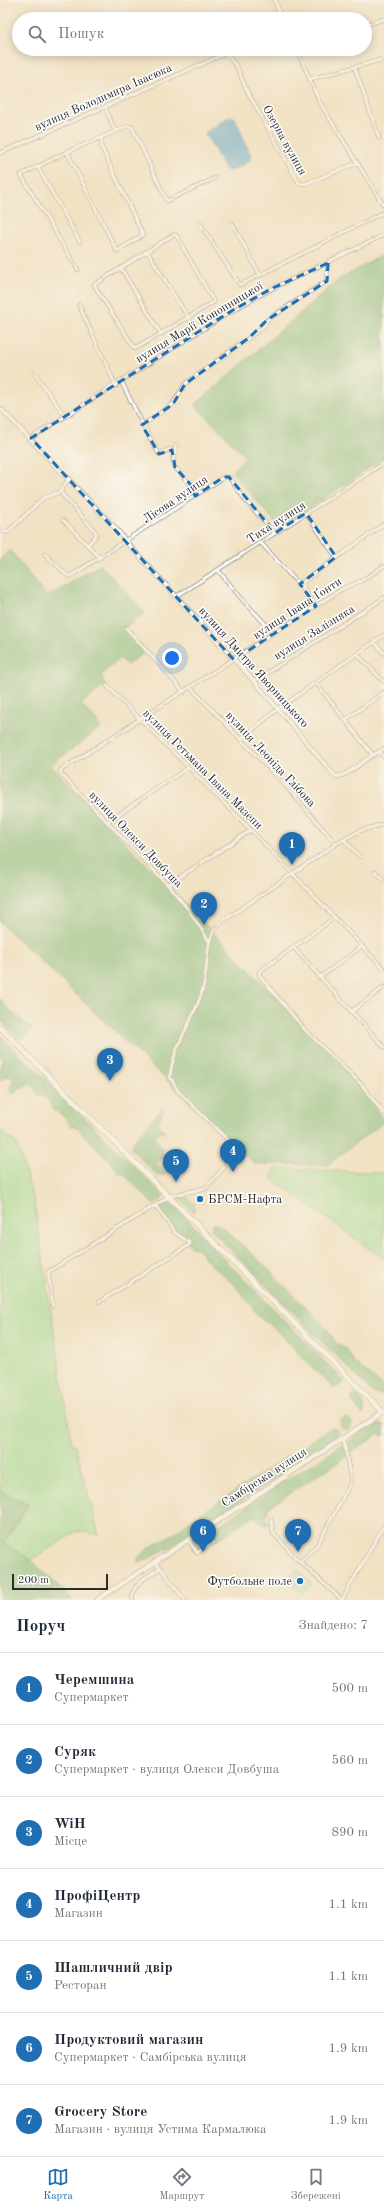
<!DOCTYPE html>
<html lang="uk">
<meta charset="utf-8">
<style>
body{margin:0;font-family:"Old Standard TT",serif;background:#f2f2f3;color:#1f2937}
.scale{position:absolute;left:12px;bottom:10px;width:96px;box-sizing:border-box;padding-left:4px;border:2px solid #2b2b2b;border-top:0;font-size:11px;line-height:14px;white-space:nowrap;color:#2b2b2b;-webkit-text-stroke:3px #fff;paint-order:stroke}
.you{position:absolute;left:172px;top:658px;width:14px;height:14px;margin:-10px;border:3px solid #fff;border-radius:50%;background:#1a73e8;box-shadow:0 0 0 6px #1a73e833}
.badge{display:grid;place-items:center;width:26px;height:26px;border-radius:50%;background:#1f6fb2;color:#fff;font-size:13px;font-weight:700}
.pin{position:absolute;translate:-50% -33px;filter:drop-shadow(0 1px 2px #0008)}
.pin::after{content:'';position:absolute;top:21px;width:14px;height:12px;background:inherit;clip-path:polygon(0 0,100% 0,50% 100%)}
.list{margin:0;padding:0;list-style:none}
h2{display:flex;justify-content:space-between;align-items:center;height:52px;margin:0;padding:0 16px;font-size:17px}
h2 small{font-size:13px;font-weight:400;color:#747a83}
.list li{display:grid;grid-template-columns:26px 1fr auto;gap:12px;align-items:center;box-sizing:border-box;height:72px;padding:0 16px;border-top:1px solid #e0e1e3}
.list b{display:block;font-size:15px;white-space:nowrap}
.list p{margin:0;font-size:13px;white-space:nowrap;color:#747a83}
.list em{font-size:13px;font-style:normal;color:#747a83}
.icon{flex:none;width:22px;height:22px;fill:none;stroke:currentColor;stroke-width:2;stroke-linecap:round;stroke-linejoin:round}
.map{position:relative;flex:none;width:384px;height:1600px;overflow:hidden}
.search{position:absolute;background:#fff;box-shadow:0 2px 10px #0003;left:12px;right:12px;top:12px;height:44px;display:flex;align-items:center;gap:10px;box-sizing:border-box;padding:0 14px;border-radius:22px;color:#747a83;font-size:15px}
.sheet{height:556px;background:#fff}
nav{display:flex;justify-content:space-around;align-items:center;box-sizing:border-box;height:56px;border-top:1px solid #e0e1e3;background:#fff;font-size:11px;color:#747a83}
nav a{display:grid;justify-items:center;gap:2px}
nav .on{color:#1f6fb2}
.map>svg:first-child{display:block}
.green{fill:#9adf98;stroke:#628562}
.forest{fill:#7bbe80;stroke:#537456}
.water{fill:#59a7d2;stroke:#42697e}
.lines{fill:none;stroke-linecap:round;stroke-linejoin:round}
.minor-casing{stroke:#8e8678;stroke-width:4.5}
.tertiary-casing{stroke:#8e8678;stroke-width:5}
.primary-casing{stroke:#8e8678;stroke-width:6}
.trunk-casing{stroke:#8e8678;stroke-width:6}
.minor{stroke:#fff;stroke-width:3}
.tertiary{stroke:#fff;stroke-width:3.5}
.primary{stroke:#fff;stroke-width:4.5}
.trunk{stroke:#fff;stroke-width:5}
.marked{fill:none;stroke:#1f6fb2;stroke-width:3;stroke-dasharray:8 5;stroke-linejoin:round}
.poi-dot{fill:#1f6fb2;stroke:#fff;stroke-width:1.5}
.labels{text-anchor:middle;stroke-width:3;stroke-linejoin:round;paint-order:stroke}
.street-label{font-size:12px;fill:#2b2b2b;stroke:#fff}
.poi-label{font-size:12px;fill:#2b2b2b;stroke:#fff;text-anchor:start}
</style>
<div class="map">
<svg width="384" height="1600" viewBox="0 0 384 1600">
<rect width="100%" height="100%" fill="#fff"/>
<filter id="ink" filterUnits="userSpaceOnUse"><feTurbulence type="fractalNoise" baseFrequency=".025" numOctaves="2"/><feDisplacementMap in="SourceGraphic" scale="8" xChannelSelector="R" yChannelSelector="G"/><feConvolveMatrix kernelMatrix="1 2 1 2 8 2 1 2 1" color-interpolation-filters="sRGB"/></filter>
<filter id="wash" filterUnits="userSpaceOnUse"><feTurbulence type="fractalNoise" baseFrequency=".012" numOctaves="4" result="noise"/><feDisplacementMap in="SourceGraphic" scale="16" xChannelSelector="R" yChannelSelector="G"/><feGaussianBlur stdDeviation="0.9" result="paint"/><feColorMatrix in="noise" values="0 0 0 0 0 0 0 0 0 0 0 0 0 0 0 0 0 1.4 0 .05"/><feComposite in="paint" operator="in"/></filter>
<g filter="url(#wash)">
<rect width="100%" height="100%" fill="#f1e2c4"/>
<path class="green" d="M 0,1130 L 17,1144 L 34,1202 L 72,1445 L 75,1445 L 99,1535 L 77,1531 L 31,1560 L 3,1543 L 28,1505 L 0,1491 Z
M 276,1168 L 384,1173 L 384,1259 L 271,1178 Z
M 182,1196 L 189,1198 L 188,1200 L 194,1204 L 194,1212 L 179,1198 Z
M 297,1569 L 312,1584 L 303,1593 L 287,1578 Z"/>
<path class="forest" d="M 384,254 L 384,458 L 280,528 L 232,472 L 246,457 L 195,405 L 337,281 Z
M 10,550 L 47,597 L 100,565 L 145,613 L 124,628 L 146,651 L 127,665 L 120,658 L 101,675 L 105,685 L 81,704 L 102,727 L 50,765 L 361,1085 L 384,1122 L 327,1165 L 255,1164 L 0,922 L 0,559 Z
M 0,999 L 9,1010 L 33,1029 L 26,1037 L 19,1039 L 0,1020 Z
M 0,1035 L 163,1195 L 162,1199 L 154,1205 L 123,1173 L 120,1174 L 110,1161 L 74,1125 L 72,1127 C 67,1124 69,1121 65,1117 C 62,1114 57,1113 54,1110 C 49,1103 49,1095 39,1096 L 34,1087 L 29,1083 L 13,1094 L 10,1089 L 14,1078 L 6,1076 L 0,1081 L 0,1065 L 3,1061 L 0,1054 Z
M 163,1108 L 163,1113 L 157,1124 L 165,1132 L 158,1132 L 154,1138 C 158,1143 167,1152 161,1160 C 159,1161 157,1162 156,1164 L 166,1175 L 157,1175 L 130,1148 L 139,1134 Z
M 168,1202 L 175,1205 L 220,1255 L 345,1382 L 335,1388 L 332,1387 L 274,1328 L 259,1316 L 235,1285 L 211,1265 L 197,1248 L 191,1247 L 181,1233 L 169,1225 L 158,1210 L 162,1203 Z
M 213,1224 L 217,1224 L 222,1227 L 259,1260 L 327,1329 L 336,1343 L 346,1349 L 354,1362 L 384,1387 L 384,1395 L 373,1393 L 211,1230 Z
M 353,1394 L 359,1397 L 365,1407 L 363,1415 L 353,1403 L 351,1396 Z
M340 1424a6 6 0 1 1 12 0a6 6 0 1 1-12 0Z
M 384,1424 L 384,1436 L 378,1434 L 327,1470 L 323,1471 L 268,1508 L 268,1514 L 265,1514 L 269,1525 L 265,1525 L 255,1516 C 240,1522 204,1552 193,1550 L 191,1544 L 263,1496 L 271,1489 L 332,1452 L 338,1446 L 346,1444 L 369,1426 Z
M 331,1428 L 335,1428 L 339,1432 C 338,1438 294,1469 287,1470 L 216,1518 L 208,1521 L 195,1533 L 187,1535 L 169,1549 L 160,1552 L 141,1563 L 137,1562 C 140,1551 159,1542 168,1537 C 176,1533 183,1526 191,1520 Z
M 0,1491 L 28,1505 L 4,1543 L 31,1560 L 73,1600 L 0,1600 Z"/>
<path class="water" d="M 230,116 L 235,118 L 251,156 L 249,161 L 232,171 L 226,170 L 205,133 Z"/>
</g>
<g filter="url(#ink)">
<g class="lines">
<defs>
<path id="minor" d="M 365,25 L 384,19
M 297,49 L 319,101 L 384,206
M 226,53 L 237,67 L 248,93 L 299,183 L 305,184 L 357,163
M 355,68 L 379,138
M 310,79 L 384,59
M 105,107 L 115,131
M 102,137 L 101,146 L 143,235 L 117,251 L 67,152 L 128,126 L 132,127 L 167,201 L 215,178
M 67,152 L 21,175 L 78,270
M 37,166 L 80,242
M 199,222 L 240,285 L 384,212
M 232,223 L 260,275
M 173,235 L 176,235 L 214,302 L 135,349 L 94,285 Z
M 147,251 L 197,332
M 121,268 L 161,334
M 79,305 L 116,386
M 34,373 L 65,416
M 121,381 L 143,425
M 31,438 L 233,310 L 273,288 L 384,235
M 176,445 L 173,461 L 175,467 L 190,484 L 195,496
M 174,454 L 170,449 L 159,454 L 143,425 L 173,404 L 185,384 L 250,337 L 265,325 L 267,320 L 327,281 L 328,263
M 60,492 L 69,478
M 306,513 L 336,557
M 63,520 L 100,558
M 0,529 L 3,532 L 8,532 L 43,498 L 60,492 L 96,532 L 96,535 L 88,545
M 261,543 L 304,590 L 316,606
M 45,554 L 69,577 L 224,477 L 229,477 L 246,501 L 275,533
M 218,570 L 241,598 L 274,633
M 304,590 L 303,582 L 384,524
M 177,596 L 384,463
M 126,628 L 184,692
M 374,642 L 384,653
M 357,654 L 384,682
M 254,681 L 384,598
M 316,683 L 372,754
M 107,686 L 251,830 L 384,969
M 191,688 L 284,784 L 336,844
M 345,720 L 384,692
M 241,739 L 278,709 L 384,635
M 379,752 L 384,748
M 107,822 L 189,767
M 344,840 L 360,857
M 375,871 L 384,880
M 168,885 L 251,830
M 334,918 L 259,972 L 260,976 L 305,1030 L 362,1085 L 384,1114
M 209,941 L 188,909 L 168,885 L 60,773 L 61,770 L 342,589 L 361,581 L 384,566
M 294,948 L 384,1047
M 319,978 L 362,946
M 351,1012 L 384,987
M 99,1302 L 189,1245 L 190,1243 L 174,1232 L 156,1206
M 53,1306 L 48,1272 L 170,1196 L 206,1188 L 234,1156 L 236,1150 L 233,1145 L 178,1091 L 170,1077 C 173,1042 200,1013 205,978 C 209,956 204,937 223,921 L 336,844 L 359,831 L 384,824
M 271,1519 L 273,1533 L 297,1559 L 342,1600
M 188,1539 L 197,1553 L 213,1542
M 155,1561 L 185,1600
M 300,1562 L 318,1544 L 351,1482 L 345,1447 L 341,1439
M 133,1600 C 129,1585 150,1575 160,1568
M 342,1600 L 384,1525"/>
<path id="tertiary" d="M 275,0 L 281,19
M 0,153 L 236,49
M 0,408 L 118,531 L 128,544 L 254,681 L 335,776 C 347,779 366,756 379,752 L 384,757"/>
<path id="primary" d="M 97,1600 L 383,1412"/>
<path id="trunk" d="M 0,1027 L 384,1413"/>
</defs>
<use href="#minor" class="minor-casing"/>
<use href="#tertiary" class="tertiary-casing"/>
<use href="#primary" class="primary-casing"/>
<use href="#trunk" class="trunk-casing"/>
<use href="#minor" class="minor"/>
<use href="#tertiary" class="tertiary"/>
<use href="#primary" class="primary"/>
<use href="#trunk" class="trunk"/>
</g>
</g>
<path d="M0 0H384V1600H0ZM 328,263 L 327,281 L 267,320 L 250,337 L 185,384 L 173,404 L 142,425 L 159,454 L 172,450 L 175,467 L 190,484 L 195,496 L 224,477 L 229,477 L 275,533 L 306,513 L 336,557 L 300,584 L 316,606 L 234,660 L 31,438 L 233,310 L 273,288 Z" fill="#f1e2c4" fill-opacity=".55" fill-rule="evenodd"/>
<path class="marked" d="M 328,263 L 327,281 L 267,320 L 250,337 L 185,384 L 173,404 L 142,425 L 159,454 L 172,450 L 175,467 L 190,484 L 195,496 L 224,477 L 229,477 L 275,533 L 306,513 L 336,557 L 300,584 L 316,606 L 234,660 L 31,438 L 233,310 L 273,288 Z"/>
<g class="poi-dot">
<circle cx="200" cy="1199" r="4"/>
<circle cx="300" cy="1581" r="4"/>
</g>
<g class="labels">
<g class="street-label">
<text transform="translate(103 97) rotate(-24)" y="4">вулиця Володимира Івасюка</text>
<text transform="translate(285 140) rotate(61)" y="4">Озерна вулиця</text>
<text transform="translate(199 322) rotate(-31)" y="4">вулиця Марії Конопницької</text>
<text transform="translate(175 499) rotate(-34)" y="4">Лісова вулиця</text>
<text transform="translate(276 522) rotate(-33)" y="4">Тиха вулиця</text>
<text transform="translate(297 608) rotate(-33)" y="4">вулиця Івана Ґонти</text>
<text transform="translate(314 632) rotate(-32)" y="4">вулиця Залізняка</text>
<text transform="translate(254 667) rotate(48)" y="4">вулиця Дмитра Яворницького</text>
<text transform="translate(271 759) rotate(47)" y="4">вулиця Леоніда Глібова</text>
<text transform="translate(203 769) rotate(45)" y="4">вулиця Гетьмана Івана Мазепи</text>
<text transform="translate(136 839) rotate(46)" y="4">вулиця Олекси Довбуша</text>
<text transform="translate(264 1477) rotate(-33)" y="4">Самбірська вулиця</text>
</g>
<g class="poi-label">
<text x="208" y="1203">БРСМ-Нафта</text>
<text x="292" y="1585" text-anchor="end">Футбольне поле</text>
</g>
</g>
</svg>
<div class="scale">200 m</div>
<div class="you"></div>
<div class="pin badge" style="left:292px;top:865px">1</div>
<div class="pin badge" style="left:204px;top:925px">2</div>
<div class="pin badge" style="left:110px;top:1081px">3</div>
<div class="pin badge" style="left:233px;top:1172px">4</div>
<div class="pin badge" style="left:176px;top:1182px">5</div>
<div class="pin badge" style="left:203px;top:1552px">6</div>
<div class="pin badge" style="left:298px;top:1552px">7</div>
<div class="search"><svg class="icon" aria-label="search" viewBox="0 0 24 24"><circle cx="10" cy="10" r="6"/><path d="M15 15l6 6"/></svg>Пошук</div>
</div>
<section class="sheet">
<h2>Поруч<small>Знайдено: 7</small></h2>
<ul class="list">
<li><span class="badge">1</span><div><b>Черемшина</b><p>Супермаркет</p></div><em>500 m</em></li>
<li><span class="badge">2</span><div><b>Суряк</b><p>Супермаркет · вулиця Олекси Довбуша</p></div><em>560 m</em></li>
<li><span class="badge">3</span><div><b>WiH</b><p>Місце</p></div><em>890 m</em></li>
<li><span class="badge">4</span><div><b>ПрофіЦентр</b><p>Магазин</p></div><em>1.1 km</em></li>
<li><span class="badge">5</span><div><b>Шашличний двір</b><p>Ресторан</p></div><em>1.1 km</em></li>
<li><span class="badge">6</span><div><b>Продуктовий магазин</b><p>Супермаркет · Самбірська вулиця</p></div><em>1.9 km</em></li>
<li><span class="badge">7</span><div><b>Grocery Store</b><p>Магазин · вулиця Устима Кармалюка</p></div><em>1.9 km</em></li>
</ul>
</section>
<nav>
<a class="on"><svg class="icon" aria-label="map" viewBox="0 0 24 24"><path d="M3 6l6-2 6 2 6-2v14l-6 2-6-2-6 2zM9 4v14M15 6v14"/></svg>Карта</a>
<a><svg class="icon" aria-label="directions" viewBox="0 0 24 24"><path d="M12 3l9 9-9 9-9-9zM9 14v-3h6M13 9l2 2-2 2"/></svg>Маршрут</a>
<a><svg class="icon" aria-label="saved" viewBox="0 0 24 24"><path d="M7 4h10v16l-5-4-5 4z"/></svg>Збережені</a>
</nav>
